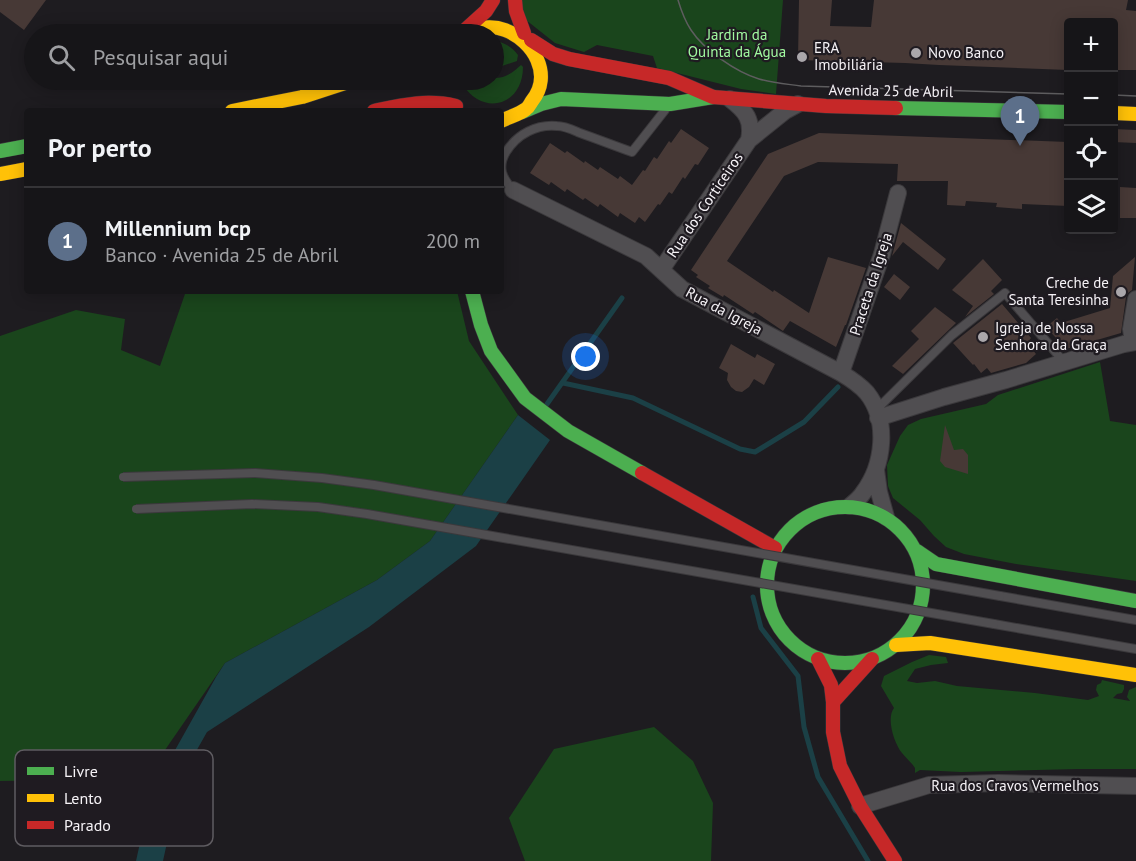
<!DOCTYPE html>
<html lang="pt">
<meta charset="utf-8">
<style>
body{margin:0;font-family:"PT Sans",sans-serif;background:#1f1e21;color:#f1f3f6}
.controls{position:absolute;right:18px;top:18px;display:grid;overflow:hidden;border-radius:6px;box-shadow:0 3px 15px #0003}
.controls button{width:54px;height:54px;display:grid;place-items:center;padding:0;border:0;border-bottom:2px solid #353437;background:#161518;color:#f1f3f6;font:30px sans-serif}
.you{position:absolute;left:586px;top:357px;width:21px;height:21px;margin:-15px;border:4px solid #fff;border-radius:50%;background:#1a73e8;box-shadow:0 0 0 9px #1a73e833}
.badge{display:grid;place-items:center;width:39px;height:39px;border-radius:50%;background:#aaa7ab;color:#fff;font-size:20px;font-weight:700}
.pin{position:absolute;translate:-50% -50px;filter:drop-shadow(0 2px 3px #0008)}
.pin::after{content:'';position:absolute;top:32px;width:21px;height:18px;background:inherit;clip-path:polygon(0 0,100% 0,50% 100%)}
.list{margin:0;padding:0;list-style:none}
h2{display:flex;justify-content:space-between;align-items:center;height:78px;margin:0;padding:0 24px;font-size:26px}
h2 small{font-size:20px;font-weight:400;color:#9e9fa2}
.list li{display:grid;grid-template-columns:39px 1fr auto;gap:18px;align-items:center;box-sizing:border-box;height:108px;padding:0 24px;border-top:2px solid #353437}
.list b{display:block;font-size:22px;white-space:nowrap}
.list p{margin:0;font-size:20px;white-space:nowrap;color:#9e9fa2}
.list em{font-size:20px;font-style:normal;color:#9e9fa2}
.icon{flex:none;width:33px;height:33px;fill:none;stroke:currentColor;stroke-width:2;stroke-linecap:round;stroke-linejoin:round}
.map{position:relative;flex:none;width:1136px;height:861px;overflow:hidden}
.search{position:absolute;background:#161518;box-shadow:0 3px 15px #0003;left:24px;top:24px;width:480px;height:66px;display:flex;align-items:center;gap:15px;box-sizing:border-box;padding:0 21px;border-radius:33px;color:#9e9fa2;font-size:22px}
.panel{position:absolute;background:#161518;box-shadow:0 3px 15px #0003;left:24px;top:108px;width:480px;height:186px;border-radius:6px}
.map>svg:first-child{display:block}
.green{fill:#1a451c}
.water{fill:#1b4046}
.lines{fill:none;stroke-linecap:round;stroke-linejoin:round}
.stream{stroke:#1b4046;stroke-width:5}
.building{fill:#473936}
.lane-casing{stroke:#3b393c;stroke-width:10}
.street-casing{stroke:#3b393c;stroke-width:18}
.fast-casing{stroke:#3b393c;stroke-width:15}
.slow-casing{stroke:#3b393c;stroke-width:15}
.jam-casing{stroke:#3b393c;stroke-width:15}
.lane{stroke:#504e51;stroke-width:8}
.street{stroke:#504e51;stroke-width:16}
.fast{stroke:#4caf50;stroke-width:14}
.slow{stroke:#ffc107;stroke-width:14}
.jam{stroke:#c62828;stroke-width:14}
.tram{stroke:#5e5d5f;stroke-width:1.5}
.lane-bridge-casing{stroke:#3b393c;stroke-width:10;stroke-linecap:butt}
.lane-bridge{stroke:#504e51;stroke-width:8}
.poi-dot{fill:#aaa7ab;stroke:#1f1b21;stroke-width:2}
.labels{text-anchor:middle;stroke-width:4.5;stroke-linejoin:round;paint-order:stroke}
.park-label{font-size:15px;fill:#a1f9a0;stroke:#1f1b21}
.poi-label{font-size:15px;fill:#f5f2f6;stroke:#1f1b21;text-anchor:start}
.street-label{font-size:15px;fill:#f5f2f6;stroke:#1f1b21}
.key{fill:#1f1b21;stroke:#5f5c61;stroke-width:1.5}
.key-label{font-size:16px;fill:#f5f2f6}
</style>
<div class="map">
<svg width="1136" height="861" viewBox="0 0 1136 861">
<rect width="100%" height="100%" fill="#1e1c20"/>
<path class="green" d="M 520,0 L 783,0 L 776,94 L 741,89 L 657,68 L 653,56 L 597,45 L 584,52 L 555,43 L 526,20 Z
M 494,40 C 504,43 511,46 518,55 L 517,61 L 502,66 L 494,65 Z
M 521,65 L 523,67 C 523,105 484,117 463,85 L 466,80 L 494,80 L 494,78 C 506,78 512,73 521,65 Z
M 186,291 L 457,291 L 469,341 L 518,415 L 430,541 L 377,580 L 225,663 L 145,779 L 0,781 L 0,336 L 76,310 L 125,319 L 121,350 L 160,366 Z
M 1100,362 L 1110,421 L 1136,425 L 1136,581 L 1016,564 L 964,554 L 946,547 L 934,536 L 920,520 L 893,498 L 888,486 L 887,465 L 900,436 L 908,425 L 921,419 L 986,404 L 998,395 Z
M 929,655 L 946,657 L 948,663 L 931,665 L 915,669 L 907,681 L 917,683 L 935,681 L 957,686 L 1035,693 L 1088,700 L 1099,696 L 1096,690 L 1097,685 L 1101,683 L 1102,680 L 1124,685 L 1124,689 L 1122,693 L 1117,694 L 1113,698 L 1130,701 L 1127,697 L 1129,690 L 1136,687 L 1136,769 L 1078,769 L 961,772 L 920,770 L 915,773 L 915,768 C 911,762 906,758 902,753 C 894,743 886,718 894,708 L 881,686 L 884,676 L 912,662 Z
M 654,727 L 693,761 L 713,803 L 711,861 L 525,861 L 509,818 L 554,749 Z"/>
<path class="water" d="M 518,415 L 550,440 L 476,546 L 369,627 L 207,732 L 181,778 L 163,861 L 136,861 L 151,793 L 216,677 L 225,663 L 377,580 L 430,541 Z"/>
<g class="lines">
<path class="stream" d="M 563,383 L 633,398 L 740,449 L 755,452 L 804,422 L 838,387
M 547,404 L 622,298
M 753,597 L 761,628 L 798,676 L 804,727 L 818,777 L 868,861"/>
</g>
<path class="building" d="M 0,0 L 46,0 L 24,30 L 0,12 Z
M 799,0 L 832,0 L 830,26 L 871,27 L 874,0 L 1128,0 L 1126,10 L 1136,11 L 1136,70 L 1113,70 L 1113,22 L 1068,22 L 1068,70 L 939,65 L 905,63 L 798,60 Z
M 681,129 L 709,148 L 698,165 L 695,164 L 685,179 L 683,177 L 672,194 L 669,192 L 660,205 L 658,204 L 645,222 L 639,217 L 635,223 L 620,213 L 618,217 L 600,204 L 598,207 L 585,198 L 583,200 L 567,189 L 565,192 L 551,182 L 549,185 L 530,173 L 550,143 L 565,153 L 567,151 L 584,163 L 585,161 L 598,170 L 600,167 L 618,179 L 620,176 L 632,185 L 643,170 L 645,171 L 654,157 L 657,159 L 669,141 L 671,143 Z
M 1113,129 L 1136,130 L 1136,143 L 1113,142 Z
M 819,133 L 1068,142 L 1068,206 L 1022,204 L 1022,209 L 996,207 L 997,203 L 966,201 L 965,206 L 947,205 L 948,181 L 897,181 L 898,164 L 818,162 L 784,176 L 727,261 L 773,292 L 774,290 L 809,313 L 828,257 L 866,268 L 846,325 L 845,325 L 836,347 L 790,321 L 783,331 L 755,312 L 753,314 L 724,295 L 723,297 L 708,288 L 710,286 L 696,277 L 698,275 L 691,270 L 768,154 Z
M 1120,187 L 1136,188 L 1136,218 L 1120,218 Z
M 901,223 L 946,259 L 938,270 L 903,242 L 892,256 Z
M 1135,257 L 1132,290 L 1128,293 L 1126,297 L 1121,333 L 1066,349 L 1046,327 L 1057,318 L 1061,323 L 1110,308 L 1113,276 Z
M 983,259 L 1002,280 L 991,291 L 994,294 L 965,317 L 973,306 L 952,290 Z
M 894,274 L 910,287 L 900,300 L 884,287 Z
M 1002,304 L 1031,338 L 1027,343 L 1036,354 L 1026,363 L 991,373 L 987,368 L 981,373 L 974,364 L 973,365 L 953,343 Z
M 935,307 L 956,323 L 903,374 L 892,366 L 919,339 L 911,331 Z
M 731,344 L 755,358 L 757,354 L 775,364 L 764,385 L 754,379 L 749,387 L 742,392 L 736,391 L 731,387 L 727,380 L 728,373 L 719,368 Z
M 945,425 L 954,450 L 963,449 L 968,455 L 968,474 L 945,467 L 940,461 Z"/>
<g class="lines">
<defs>
<path id="lane" d="M 513,190 C 502,178 497,167 506,152 C 517,134 537,124 557,126 C 565,126 573,130 580,133 C 597,139 615,146 632,152 L 665,110
M 876,410 L 952,335 L 1005,293 L 1064,362
M 1000,596 L 1136,620
M 994,624 L 1136,649"/>
<path id="street" d="M 730,99 C 746,111 753,120 749,140
M 513,190 L 646,256 L 682,289 L 841,373 C 851,379 860,385 867,393 C 889,421 884,465 863,493 C 860,498 855,502 850,506
M 661,270 L 749,140 L 785,111 L 798,104
M 1133,342 L 1131,329 L 1136,299
M 841,373 L 882,254 L 898,193
M 878,418 L 944,397 L 1006,380 L 1124,344 L 1136,342
M 876,470 L 879,492 L 886,517
M 860,806 L 929,785 L 998,783 L 1136,786"/>
<path id="fast" d="M 896,108 L 1068,112
M 522,112 L 541,104 L 561,99 L 670,104 L 713,97
M 0,151 L 27,146
M 472,291 L 481,325 L 491,351 L 525,398 L 568,431 L 642,473
M767 585a78 78 0 1 1 156 0a78 78 0 1 1-156 0Z
M 917,551 L 936,564 L 1136,601"/>
<path id="slow" d="M 459,34 C 474,29 489,24 505,30 C 534,41 553,75 532,101 C 530,104 529,107 526,109 C 520,114 509,117 501,121
M 232,111 L 302,97 L 354,80
M 1114,113 L 1136,114
M 0,174 L 27,169
M 896,645 L 930,643 L 1136,675"/>
<path id="jam" d="M 515,0 L 516,11 L 524,33
M 465,30 L 486,11 L 493,0
M 531,40 L 553,54 L 569,59 L 669,78 L 713,97 L 826,106 L 896,108
M 374,111 C 402,105 427,99 456,106
M 642,473 L 775,548
M 818,659 L 831,685 L 833,702 L 833,732 L 840,766 L 860,806 L 895,861
M 833,702 L 872,659"/>
</defs>
<use href="#lane" class="lane-casing"/>
<use href="#street" class="street-casing"/>
<use href="#fast" class="fast-casing"/>
<use href="#slow" class="slow-casing"/>
<use href="#jam" class="jam-casing"/>
<use href="#lane" class="lane"/>
<use href="#street" class="street"/>
<use href="#fast" class="fast"/>
<use href="#slow" class="slow"/>
<use href="#jam" class="jam"/>
<path class="tram" d="M 678,0 C 681,10 685,21 691,30 C 704,50 736,72 759,79 C 773,83 787,84 801,86 L 1068,94
M 1114,95 L 1136,96"/>
<defs>
<path id="lane-bridge" d="M 123,477 L 255,473 L 322,478 L 374,485 L 1000,596
M 136,509 L 252,504 L 318,507 L 367,514 L 994,624"/>
</defs>
<use href="#lane-bridge" class="lane-bridge-casing"/>
<use href="#lane-bridge" class="lane-bridge"/>
</g>
<g class="poi-dot">
<circle cx="916" cy="53" r="6"/>
<circle cx="802" cy="57" r="6"/>
<circle cx="1121" cy="292" r="6"/>
<circle cx="983" cy="337" r="6"/>
</g>
<g class="labels">
<g class="park-label">
<text x="737" y="40">Jardim da<tspan x="737" dy="17">Quinta da Água</tspan></text>
</g>
<g class="poi-label">
<text x="814" y="53">ERA<tspan x="814" dy="17">Imobiliária</tspan></text>
<text x="928" y="58">Novo Banco</text>
<text x="1109" y="288" text-anchor="end">Creche de<tspan x="1109" dy="17">Santa Teresinha</tspan></text>
<text x="995" y="333">Igreja de Nossa<tspan x="995" dy="17">Senhora da Graça</tspan></text>
</g>
<g class="street-label">
<text transform="translate(891 91) rotate(1)" y="5">Avenida 25 de Abril</text>
<text transform="translate(705 205) rotate(-56)" y="5">Rua dos Corticeiros</text>
<text transform="translate(871 284) rotate(-72)" y="5">Praceta da Igreja</text>
<text transform="translate(724 311) rotate(28)" y="5">Rua da Igreja</text>
<text x="1015" y="791">Rua dos Cravos Vermelhos</text>
</g>
</g>
<rect x="15" y="750" width="198" height="96" rx="9" class="key"/>
<rect x="27" y="767" width="27" height="8" fill="#4caf50"/>
<rect x="27" y="794" width="27" height="8" fill="#ffc107"/>
<rect x="27" y="821" width="27" height="8" fill="#c62828"/>
<g class="key-label">
<text x="64" y="777">Livre</text>
<text x="64" y="804">Lento</text>
<text x="64" y="831">Parado</text>
</g>
</svg>
<div class="controls">
<button>+</button>
<button>−</button>
<button><svg class="icon" aria-label="locate" viewBox="0 0 24 24"><circle cx="12" cy="12" r="6"/><path d="M12 2v4M12 18v4M2 12h4M18 12h4"/></svg></button>
<button><svg class="icon" aria-label="layers" viewBox="0 0 24 24"><path d="M12 4l9 5-9 5-9-5zM3 14l9 5 9-5"/></svg></button>
</div>
<div class="you"></div>
<div class="pin badge" style="left:1020px;top:146px;background:#5c6f8a">1</div>
<div class="search"><svg class="icon" aria-label="search" viewBox="0 0 24 24"><circle cx="10" cy="10" r="6"/><path d="M15 15l6 6"/></svg>Pesquisar aqui</div>
<section class="panel">
<h2>Por perto<small></small></h2>
<ul class="list">
<li><span class="badge" style="background:#5c6f8a">1</span><div><b>Millennium bcp</b><p>Banco · Avenida 25 de Abril</p></div><em>200 m</em></li>
</ul>
</section>
</div>
